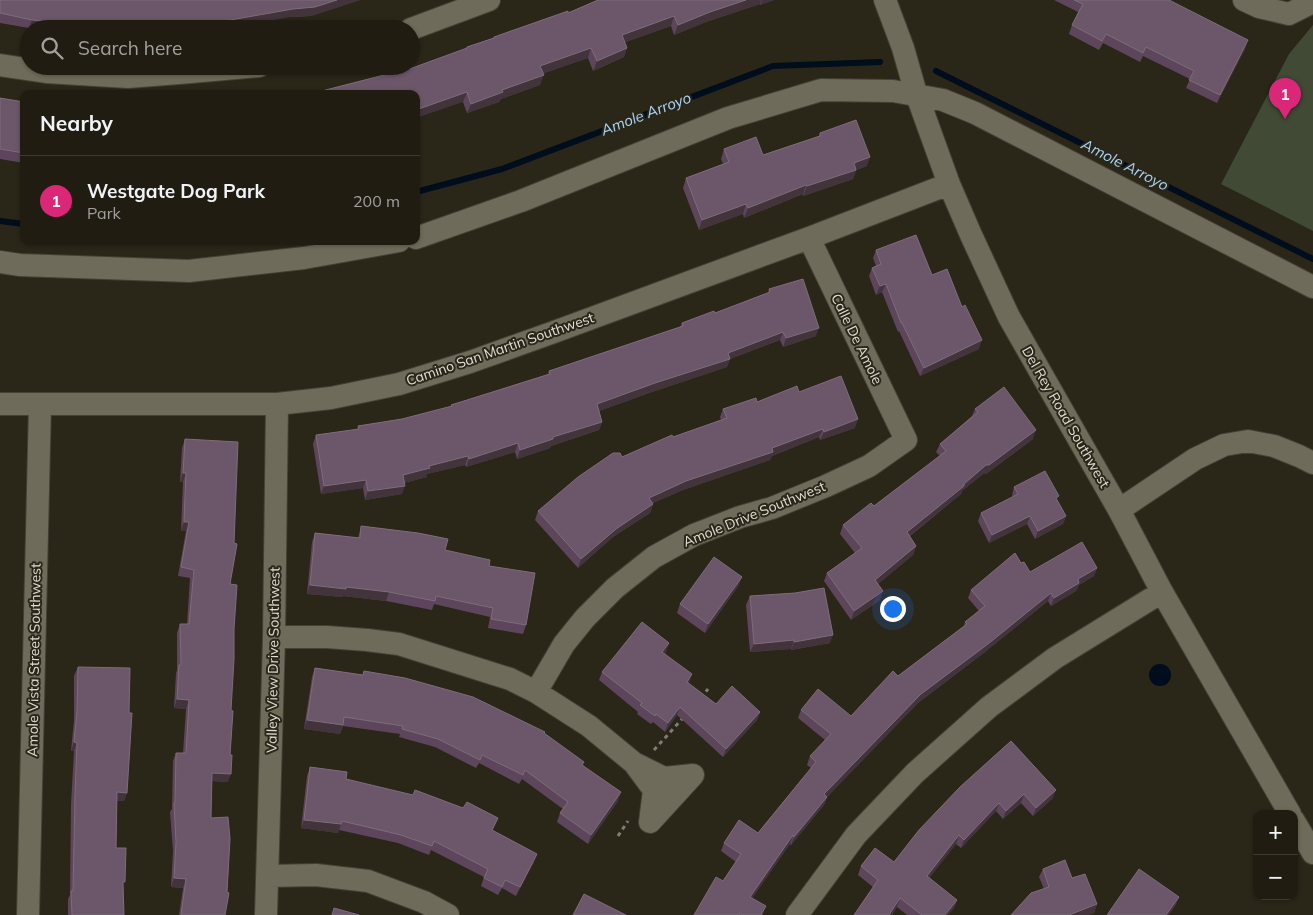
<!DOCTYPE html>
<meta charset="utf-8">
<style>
body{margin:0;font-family:Mulish,sans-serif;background:#28251b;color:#f1f3f6}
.controls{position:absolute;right:15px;bottom:15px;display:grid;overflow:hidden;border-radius:10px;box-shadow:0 1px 4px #0004}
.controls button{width:45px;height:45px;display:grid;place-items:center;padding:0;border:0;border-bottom:1px solid #3d3a32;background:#201c12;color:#f1f3f6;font:25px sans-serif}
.you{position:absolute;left:892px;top:608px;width:18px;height:18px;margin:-12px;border:4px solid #fff;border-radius:50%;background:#1a73e8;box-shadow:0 0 0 8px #1a73e833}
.badge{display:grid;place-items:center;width:32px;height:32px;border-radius:50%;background:#db2777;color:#fff;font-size:16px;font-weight:700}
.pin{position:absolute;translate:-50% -41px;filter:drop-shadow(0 1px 2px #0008)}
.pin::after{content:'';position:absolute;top:26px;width:18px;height:15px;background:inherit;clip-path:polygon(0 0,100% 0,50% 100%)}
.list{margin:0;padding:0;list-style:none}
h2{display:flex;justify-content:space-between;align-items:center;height:65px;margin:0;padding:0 20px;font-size:21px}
h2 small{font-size:16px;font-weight:400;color:#a2a19f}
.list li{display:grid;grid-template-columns:32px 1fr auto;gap:15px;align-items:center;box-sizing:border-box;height:90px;padding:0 20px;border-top:1px solid #3d3a32}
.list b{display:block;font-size:19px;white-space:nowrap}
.list p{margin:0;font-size:16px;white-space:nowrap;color:#a2a19f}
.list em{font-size:16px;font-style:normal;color:#a2a19f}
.icon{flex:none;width:28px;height:28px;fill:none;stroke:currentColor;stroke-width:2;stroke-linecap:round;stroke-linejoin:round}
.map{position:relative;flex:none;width:1313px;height:915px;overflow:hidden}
.search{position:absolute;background:#201c12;box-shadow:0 1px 4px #0004;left:20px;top:20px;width:400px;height:55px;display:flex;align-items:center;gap:12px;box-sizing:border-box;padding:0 18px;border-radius:28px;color:#a2a19f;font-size:19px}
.panel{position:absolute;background:#201c12;box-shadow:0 1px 4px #0004;left:20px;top:90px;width:400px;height:155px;border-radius:10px}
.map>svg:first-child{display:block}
.green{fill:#404a34}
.water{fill:#000d1c}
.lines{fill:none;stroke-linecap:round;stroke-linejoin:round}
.stream{stroke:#000d1c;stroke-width:6}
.minor-casing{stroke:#444135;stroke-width:24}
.path{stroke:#807d71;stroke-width:3;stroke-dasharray:4 4;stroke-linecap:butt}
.minor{stroke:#6f6b5a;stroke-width:22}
.wall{fill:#5d465c}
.shaded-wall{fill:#43333b}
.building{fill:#6b5769;stroke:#7d6c7a}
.labels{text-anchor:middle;stroke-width:4;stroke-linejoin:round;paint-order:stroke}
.street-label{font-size:14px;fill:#e0ded5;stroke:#2a2618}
.water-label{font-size:15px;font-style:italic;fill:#aad5f7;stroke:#2a2618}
</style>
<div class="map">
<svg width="1313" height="915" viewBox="0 0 1313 915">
<rect width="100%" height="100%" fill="#2a2618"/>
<path class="green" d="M 1313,25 L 1313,231 L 1221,184 L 1289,54 Z"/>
<path class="water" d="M1149 675a11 11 0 1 1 22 0a11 11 0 1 1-22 0Z"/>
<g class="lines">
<path class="stream" d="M 936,71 L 1313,259
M 416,192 L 502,169 L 773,66 L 880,62
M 0,221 L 24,224"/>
<defs>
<path id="minor" d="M 885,0 L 903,48 L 915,90 L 949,184 L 971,235 L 1009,317 L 1119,510 L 1162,592 L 1290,814
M 1244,0 L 1259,7 L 1289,14 L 1313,2
M 411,29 L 489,0
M 0,65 L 46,72 L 128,77 L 191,72 L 259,66
M 416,238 L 521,201 L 728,118 L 821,90 L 893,91 L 943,100 L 975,113 L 1313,287
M 0,262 L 20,265 L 189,271 L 304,258 L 399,241
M 0,404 L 277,404 L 331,398 L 399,384 L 470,362 L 554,332 L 809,238 L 949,184
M 1119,510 L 1195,459 L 1224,445 L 1248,441 L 1274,446 L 1299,456 L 1313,463
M 274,637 L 327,637 L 367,640 L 399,644 L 510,679 L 536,692 L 589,726 L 634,763 L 664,778 L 693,775 L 650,822 L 654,790 L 634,763
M 536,692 L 564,644 L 585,618 L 615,588 L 654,557 L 694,535 L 740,517 L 772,508 L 826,486 L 869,466 L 906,440 L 809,238
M 1294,821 L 1313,853
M 268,876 L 316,875 L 368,881 L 424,902 L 448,915
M 28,915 L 40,404
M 266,915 L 274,637 L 277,404
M 797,915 L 856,835 L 915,773 L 989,707 L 1055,658 L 1162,592"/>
</defs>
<use href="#minor" class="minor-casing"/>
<path class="path" d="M 701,698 L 708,689
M 654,750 L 683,718
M 618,836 L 628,821"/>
<use href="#minor" class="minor"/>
</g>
<path class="wall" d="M 0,0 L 312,16 L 290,17 L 29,28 L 0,23 Z
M 598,0 L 774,0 L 760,5 L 760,4 L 706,22 L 674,35 L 671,26 L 625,42 L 627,48 L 624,57 L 593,71 L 588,58 L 543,73 L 540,85 L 501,99 L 499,102 L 467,113 L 463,102 L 393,75 L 466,49 L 467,47 L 493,38 L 494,37 L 568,13 Z
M 1054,0 L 1169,0 L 1245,49 L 1217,103 L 1186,88 L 1190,79 L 1143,56 L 1140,62 L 1103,43 L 1099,50 L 1069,34 L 1072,25 L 1078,12 Z
M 0,98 L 24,102 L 24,163 L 0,159 Z
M 820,133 L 867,166 L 856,170 L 853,179 L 803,196 L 803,194 L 744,218 L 743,214 L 699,230 L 683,188 L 686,178 L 723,164 L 721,159 L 724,149 L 763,155 L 819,136 Z
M 876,250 L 932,275 L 979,349 L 920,376 L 899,331 L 898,332 L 882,292 L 876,295 L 869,276 L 872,268 L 876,266 L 873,258 Z
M 769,289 L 816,336 L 783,347 L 780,340 L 730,359 L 727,367 L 652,392 L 599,411 L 602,422 L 599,430 L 551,446 L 550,448 L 517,459 L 515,452 L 466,467 L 465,465 L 427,474 L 427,477 L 404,483 L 402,494 L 365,500 L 363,488 L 321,494 L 313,444 L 316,435 L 357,430 L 358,426 L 402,419 L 451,407 L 451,405 L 548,374 L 549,371 L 680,327 L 682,323 L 715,313 L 768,293 Z
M 799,392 L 855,428 L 820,440 L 819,437 L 772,456 L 770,460 L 683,490 L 653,503 L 653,504 L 650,513 L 613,537 L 578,568 L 535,520 L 538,511 L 622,457 L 673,437 L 721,420 L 720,417 L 723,409 L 757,402 Z
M 975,409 L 1033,439 L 986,474 L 983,474 L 962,491 L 961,494 L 910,536 L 916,546 L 913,555 L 878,584 L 880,600 L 851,620 L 824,581 L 827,573 L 855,553 L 840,534 L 843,525 L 874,506 L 940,456 L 936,452 L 940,444 L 972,416 Z
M 185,439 L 230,584 L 234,629 L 228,782 L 212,781 L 211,818 L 225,915 L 179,915 L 183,888 L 171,887 L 173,851 L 170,812 L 172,809 L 173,761 L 176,753 L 183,753 L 186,709 L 174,708 L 176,673 L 177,670 L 177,633 L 180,624 L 187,624 L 190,578 L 178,576 L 186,531 L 181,531 L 183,482 L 180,482 L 182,448 Z
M 1014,487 L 1057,500 L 1066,516 L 1063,524 L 1035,539 L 1027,524 L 989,543 L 978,521 L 981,513 L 1013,497 L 1012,495 Z
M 361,526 L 445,550 L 489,566 L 526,625 L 523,634 L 488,628 L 490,617 L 434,604 L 432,610 L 386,601 L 343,596 L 343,597 L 307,594 L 312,542 L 315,533 L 358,538 Z
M 1021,563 L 1030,572 L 1097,568 L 1094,576 L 1079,585 L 1076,591 L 1051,606 L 1048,601 L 985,652 L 918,703 L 827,797 L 824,805 L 791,845 L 790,844 L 752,898 L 763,915 L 694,915 L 723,881 L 736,862 L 721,851 L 724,843 L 758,833 L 811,768 L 807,765 L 810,756 L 825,740 L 798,718 L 801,710 L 851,716 L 898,676 L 964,626 L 965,622 L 979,611 L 968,598 L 971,590 Z
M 739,585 L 705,633 L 677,613 L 680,604 Z
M 750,596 L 830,643 L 791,650 L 791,649 L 750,652 L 746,605 Z
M 669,643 L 665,653 L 688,683 L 716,704 L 760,712 L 757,720 L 723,757 L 677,715 L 665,732 L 653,722 L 651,724 L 637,714 L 638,712 L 599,680 L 602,672 Z
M 78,667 L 127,793 L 124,801 L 117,801 L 116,848 L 123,887 L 124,915 L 68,915 L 68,899 L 70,895 L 71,804 L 74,751 L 71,751 L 74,720 L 74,676 Z
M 315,668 L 363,675 L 364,671 L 544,733 L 583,765 L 618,801 L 588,844 L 557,822 L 560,813 L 563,809 L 522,779 L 519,784 L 479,763 L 476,768 L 435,747 L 399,737 L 400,734 L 343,726 L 340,734 L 304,729 L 312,677 Z
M 1011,741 L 1053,798 L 1033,816 L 1021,803 L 1003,819 L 996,811 L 961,848 L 956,844 L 929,878 L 957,900 L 954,908 L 948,915 L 907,915 L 897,907 L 892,915 L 854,915 L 873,887 L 858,875 L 861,866 L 894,862 L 960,787 Z
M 310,767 L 346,779 L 498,818 L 492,831 L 534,862 L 516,896 L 502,888 L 498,895 L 481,886 L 484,877 L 431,850 L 429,855 L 398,843 L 339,830 L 338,833 L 301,828 L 307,776 Z
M 1043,869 L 1072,878 L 1097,904 L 1094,913 L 1088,915 L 1011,915 L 1044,889 L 1039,877 Z"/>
<path class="shaded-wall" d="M 337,0 L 361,0 L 312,16 L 290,17 L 228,29 L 29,28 L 32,20 L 74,21 L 179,22 Z
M 746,0 L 761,0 L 760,4 L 706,22 L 674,35 L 678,25 L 710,12 Z
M 762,0 L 774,0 L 760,5 Z
M 674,16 L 671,26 L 618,45 L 622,35 Z
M 1248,40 L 1245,49 L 1217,103 L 1220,95 Z
M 591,48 L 588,58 L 537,76 L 540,66 Z
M 627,48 L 624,57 L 593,71 L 597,61 Z
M 544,75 L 540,85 L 501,99 L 499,102 L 467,113 L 471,104 L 502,90 Z
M 467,92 L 463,102 L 416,118 L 416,110 Z
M 870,157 L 867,166 L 856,170 L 853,179 L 803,196 L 807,186 L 854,163 Z
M 806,185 L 803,194 L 744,218 L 748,208 Z
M 746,204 L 743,214 L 699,230 L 702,220 Z
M 886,284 L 882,292 L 876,295 L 880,286 Z
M 819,328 L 816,336 L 783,347 L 786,338 Z
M 783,332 L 780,340 L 730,359 L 727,367 L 652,392 L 593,413 L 597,404 Z
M 982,340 L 979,349 L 920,376 L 924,368 Z
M 858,419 L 855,428 L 820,440 L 824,432 Z
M 602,422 L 599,430 L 551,446 L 550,448 L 517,459 L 520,450 L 553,437 Z
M 823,429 L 819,437 L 772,456 L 770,460 L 683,490 L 646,506 L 649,498 L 686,481 Z
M 1036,430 L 1033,439 L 986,474 L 983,474 L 962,491 L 961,494 L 904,540 L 907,532 L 986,465 Z
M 518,443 L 515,452 L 466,467 L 469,459 Z
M 468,456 L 465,465 L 427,474 L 427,477 L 400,484 L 403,475 L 429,466 Z
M 183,473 L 186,473 L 183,482 L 180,482 Z
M 366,480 L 363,488 L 321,494 L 324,486 Z
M 405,486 L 402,494 L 365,500 L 368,491 Z
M 653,504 L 650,513 L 613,537 L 578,568 L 581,559 L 616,529 Z
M 1030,516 L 1027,524 L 989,543 L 992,535 Z
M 1066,516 L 1063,524 L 1035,539 L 1038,531 Z
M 184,522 L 189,522 L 186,531 L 181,531 Z
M 916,546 L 913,555 L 872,589 L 875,580 Z
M 1097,568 L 1094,576 L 1079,585 L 1076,591 L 1051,606 L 1054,598 L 1078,579 Z
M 742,577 L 739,585 L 705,633 L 708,624 Z
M 310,585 L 346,587 L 389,592 L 386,601 L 343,596 L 343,597 L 307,594 Z
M 883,591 L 880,600 L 851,620 L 854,611 Z
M 1051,593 L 1048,601 L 985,652 L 918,703 L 827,797 L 824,805 L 791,845 L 794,837 L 824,794 L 921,694 Z
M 833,635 L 830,643 L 791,650 L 794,642 Z
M 794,640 L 791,649 L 750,652 L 754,644 Z
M 669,643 L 666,652 L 659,660 L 662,652 Z
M 692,674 L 689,683 L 683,690 L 687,682 Z
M 177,699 L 189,700 L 186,709 L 174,708 Z
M 680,707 L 677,715 L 665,732 L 668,723 Z
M 760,712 L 757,720 L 723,757 L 726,749 Z
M 307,720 L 343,725 L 340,734 L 304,729 Z
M 74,742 L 77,743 L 74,751 L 71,751 Z
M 212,773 L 231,774 L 228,782 L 209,781 Z
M 1056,790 L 1053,798 L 1033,816 L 1036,808 Z
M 117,792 L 127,793 L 124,801 L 114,801 Z
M 621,792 L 618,801 L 588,844 L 591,835 Z
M 1024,794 L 1021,803 L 1003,819 L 1006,811 Z
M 999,803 L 996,811 L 961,848 L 964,840 Z
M 304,820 L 341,824 L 338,833 L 301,828 Z
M 793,835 L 790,844 L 747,906 L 750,897 Z
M 959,835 L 956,844 L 924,885 L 927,876 Z
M 537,854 L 534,862 L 516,896 L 520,887 Z
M 174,878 L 186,879 L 183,888 L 171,887 Z
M 1179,897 L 1176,905 L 1169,915 L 1166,915 Z
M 900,898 L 897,907 L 892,915 L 889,915 Z
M 957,900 L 954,908 L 948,915 L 945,915 Z
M 1097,904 L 1094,913 L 1088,915 L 1069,915 Z"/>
<path class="building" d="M 0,0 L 337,0 L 315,7 L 293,9 L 219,22 L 179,22 L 179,25 L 74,21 L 74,24 L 32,20 L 0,13 Z
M 598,0 L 746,0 L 710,12 L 678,25 L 674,16 L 622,35 L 627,48 L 597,61 L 591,48 L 540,66 L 544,75 L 502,90 L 503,92 L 471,104 L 467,92 L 416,110 L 416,94 L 310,94 L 392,73 L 393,75 L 467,48 L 467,47 L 494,38 L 494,37 L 568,11 L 568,13 Z
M 1074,0 L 1169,0 L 1248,40 L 1220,95 L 1189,80 L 1194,71 L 1146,47 L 1143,53 L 1106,34 L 1102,41 L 1072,25 L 1083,4 Z
M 0,98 L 24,102 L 24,153 L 0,149 Z
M 856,120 L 870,157 L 854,163 L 856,170 L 807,186 L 806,185 L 748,208 L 746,204 L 702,220 L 686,178 L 729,162 L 724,149 L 756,137 L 763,155 L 820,136 L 820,133 Z
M 916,235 L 932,275 L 947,269 L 962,307 L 965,305 L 982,340 L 924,368 L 902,323 L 901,323 L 886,284 L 880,286 L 872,268 L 881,264 L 876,250 Z
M 803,279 L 819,328 L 786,338 L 783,332 L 728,353 L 730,359 L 655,383 L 597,404 L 602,422 L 553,437 L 553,439 L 520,450 L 518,443 L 469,459 L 468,456 L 429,466 L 430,468 L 403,475 L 405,486 L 368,491 L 366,480 L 324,486 L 316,435 L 359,429 L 358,426 L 402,419 L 452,406 L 451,405 L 550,374 L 549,371 L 683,326 L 682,323 L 714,311 L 715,313 L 770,292 L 769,289 Z
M 841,376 L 858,419 L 824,432 L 823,429 L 772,448 L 773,452 L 686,481 L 649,498 L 653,504 L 616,529 L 581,559 L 538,511 L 578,477 L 613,453 L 620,453 L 622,457 L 672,435 L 673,437 L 727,418 L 723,409 L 756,398 L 757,402 L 797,386 L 799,392 Z
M 1004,387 L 1036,430 L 989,465 L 986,465 L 964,484 L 964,486 L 907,532 L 916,546 L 875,580 L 883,591 L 854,611 L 827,573 L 862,548 L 843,525 L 871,503 L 874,506 L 946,451 L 940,444 L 978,412 L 975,409 Z
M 185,439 L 238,442 L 234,543 L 237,544 L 230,584 L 237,585 L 234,629 L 234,659 L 231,710 L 233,711 L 230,755 L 232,755 L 231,774 L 212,773 L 211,818 L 228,817 L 230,839 L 227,892 L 229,893 L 225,915 L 181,915 L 186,879 L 174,878 L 176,842 L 174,803 L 175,803 L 176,753 L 186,753 L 189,700 L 177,699 L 179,665 L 181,665 L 180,624 L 189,624 L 194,570 L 181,567 L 189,522 L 184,522 L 186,473 L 183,473 Z
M 1045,471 L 1059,496 L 1056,498 L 1066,516 L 1038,531 L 1030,516 L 992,535 L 981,513 L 1018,494 L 1014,487 Z
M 361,526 L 418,533 L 448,539 L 445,550 L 490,560 L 489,566 L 535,573 L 526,625 L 491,619 L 493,608 L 436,596 L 435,601 L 389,592 L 346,587 L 346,589 L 310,585 L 315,533 L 360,538 Z
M 1082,542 L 1097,568 L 1078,579 L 1079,583 L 1054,598 L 1051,593 L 988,644 L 921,694 L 824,794 L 827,797 L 794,837 L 793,835 L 750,897 L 766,906 L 761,915 L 743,915 L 740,913 L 739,915 L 694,915 L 716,877 L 723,881 L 741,854 L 724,843 L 739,820 L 758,833 L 816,762 L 810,756 L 831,734 L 801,710 L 818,689 L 851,716 L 893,671 L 898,676 L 967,624 L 965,622 L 985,606 L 971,590 L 1015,553 L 1021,563 L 1024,562 L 1030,572 Z
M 714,557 L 742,577 L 708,624 L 680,604 Z
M 824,588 L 833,635 L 794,642 L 794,640 L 754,644 L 750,596 L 795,593 Z
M 642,622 L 669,643 L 662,652 L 692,674 L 687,682 L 716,704 L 732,686 L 760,712 L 726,749 L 680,707 L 668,723 L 656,714 L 655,716 L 640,705 L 642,703 L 602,672 Z
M 78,667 L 130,668 L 129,713 L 132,713 L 127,793 L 117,792 L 116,848 L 126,848 L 125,882 L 123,882 L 124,915 L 72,915 L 71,891 L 73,891 L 75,795 L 77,743 L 74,742 L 77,711 Z
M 315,668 L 363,675 L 364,671 L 405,678 L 473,697 L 545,732 L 544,733 L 584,762 L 582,765 L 621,792 L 591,835 L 560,813 L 568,802 L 525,770 L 523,775 L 482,755 L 480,760 L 438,739 L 402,729 L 403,726 L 344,717 L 343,725 L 307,720 Z
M 1011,741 L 1056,790 L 1036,808 L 1024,794 L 1006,811 L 999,803 L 964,840 L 959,835 L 927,876 L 957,900 L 945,915 L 922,915 L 900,898 L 889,915 L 854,915 L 878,880 L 861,866 L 875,848 L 894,862 L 919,830 L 960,787 Z
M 310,767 L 347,772 L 346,779 L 413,795 L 415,790 L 463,808 L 467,802 L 498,818 L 492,830 L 537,854 L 520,887 L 505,880 L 502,887 L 484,878 L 488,869 L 434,841 L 432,846 L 401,835 L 342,821 L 341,824 L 304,820 Z
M 1065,860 L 1072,878 L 1085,874 L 1097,904 L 1069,915 L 1011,915 L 1031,893 L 1049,887 L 1043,869 Z
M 1139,869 L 1179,897 L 1166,915 L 1107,915 Z
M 584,894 L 626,915 L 573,915 Z
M 334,908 L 359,915 L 332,915 Z"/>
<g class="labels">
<g class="street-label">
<text transform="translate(857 339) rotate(64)" y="5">Calle De Amole</text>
<text transform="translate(500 349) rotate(-19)" y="5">Camino San Martin Southwest</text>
<text transform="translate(1066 417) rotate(60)" y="5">Del Rey Road Southwest</text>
<text transform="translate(754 514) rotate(-22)" y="5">Amole Drive Southwest</text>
<text transform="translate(34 660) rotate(-89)" y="5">Amole Vista Street Southwest</text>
<text transform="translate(273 660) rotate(-89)" y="5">Valley View Drive Southwest</text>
</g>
<g class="water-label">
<text transform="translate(646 114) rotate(-21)" y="5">Amole Arroyo</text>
<text transform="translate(1125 165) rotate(27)" y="5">Amole Arroyo</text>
</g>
</g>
</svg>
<div class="controls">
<button>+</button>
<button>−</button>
</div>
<div class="you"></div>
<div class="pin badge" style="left:1285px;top:119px">1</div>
<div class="search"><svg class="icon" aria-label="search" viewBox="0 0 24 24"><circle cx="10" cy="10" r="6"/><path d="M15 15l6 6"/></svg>Search here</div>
<section class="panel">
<h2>Nearby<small></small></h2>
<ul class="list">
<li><span class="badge">1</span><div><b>Westgate Dog Park</b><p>Park</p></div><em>200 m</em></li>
</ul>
</section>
</div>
